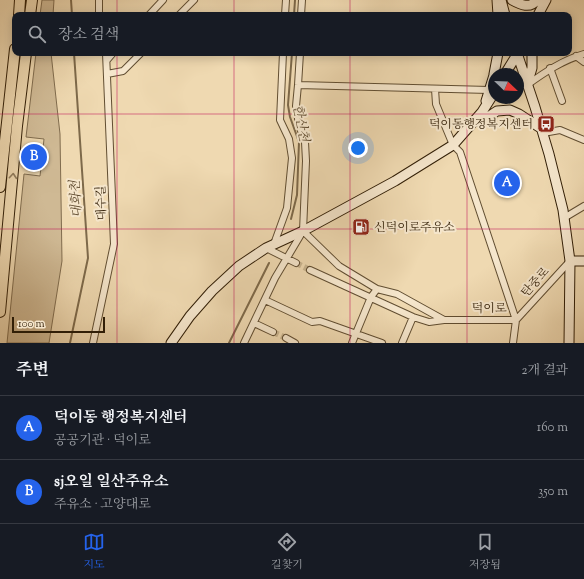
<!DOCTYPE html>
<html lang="ko">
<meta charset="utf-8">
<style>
body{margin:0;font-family:"Sorts Mill Goudy","Noto Serif KR",serif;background:#242831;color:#f1f3f6}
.compass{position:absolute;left:488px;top:68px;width:36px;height:36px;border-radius:50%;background:#171b24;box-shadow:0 2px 10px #0003;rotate:113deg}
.scale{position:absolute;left:12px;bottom:10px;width:93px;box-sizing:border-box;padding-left:4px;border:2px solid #321f07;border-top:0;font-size:11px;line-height:14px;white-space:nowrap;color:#321f07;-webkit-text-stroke:3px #f5e6cc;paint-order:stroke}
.you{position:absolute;left:358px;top:148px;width:14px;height:14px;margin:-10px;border:3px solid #fff;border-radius:50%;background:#1a73e8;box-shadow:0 0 0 6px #1a73e833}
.badge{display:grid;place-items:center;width:26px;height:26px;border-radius:50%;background:#2563eb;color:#fff;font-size:13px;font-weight:700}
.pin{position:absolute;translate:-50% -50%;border:2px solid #fff;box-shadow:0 1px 4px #0006}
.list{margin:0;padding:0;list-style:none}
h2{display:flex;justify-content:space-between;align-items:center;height:52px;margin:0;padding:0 16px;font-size:17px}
h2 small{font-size:13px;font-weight:400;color:#9ea1a6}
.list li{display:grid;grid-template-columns:26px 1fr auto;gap:12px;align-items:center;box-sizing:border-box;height:64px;padding:0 16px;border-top:1px solid #363941}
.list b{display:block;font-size:15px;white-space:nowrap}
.list p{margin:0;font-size:13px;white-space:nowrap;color:#9ea1a6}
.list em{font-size:13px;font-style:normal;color:#9ea1a6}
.icon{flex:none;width:22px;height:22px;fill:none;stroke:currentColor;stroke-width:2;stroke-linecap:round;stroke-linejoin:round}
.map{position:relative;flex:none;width:584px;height:343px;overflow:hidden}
.search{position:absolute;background:#171b24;box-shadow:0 2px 10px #0003;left:12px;right:12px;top:12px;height:44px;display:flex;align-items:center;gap:10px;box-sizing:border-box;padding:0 14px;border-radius:8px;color:#9ea1a6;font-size:15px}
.sheet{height:180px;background:#171b24}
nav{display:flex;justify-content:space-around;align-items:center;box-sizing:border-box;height:56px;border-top:1px solid #363941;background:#171b24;font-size:11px;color:#9ea1a6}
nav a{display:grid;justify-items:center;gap:2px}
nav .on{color:#2563eb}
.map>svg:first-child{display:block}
.green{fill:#cfb994;stroke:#806c4e}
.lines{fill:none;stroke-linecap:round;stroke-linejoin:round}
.stream{stroke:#7d694a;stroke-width:2}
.street-tunnel{stroke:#c9b48f;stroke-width:6;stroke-dasharray:6 3;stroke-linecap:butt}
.street-casing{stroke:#614e32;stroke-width:8}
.secondary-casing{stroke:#321f07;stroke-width:11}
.primary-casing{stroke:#321f07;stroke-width:12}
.street{stroke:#f5e6cc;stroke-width:6}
.secondary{stroke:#f5e6cc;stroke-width:9}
.primary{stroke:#efd9b1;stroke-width:10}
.oneway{stroke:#907c5c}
.grid{fill:none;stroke:#c2185b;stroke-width:1;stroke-opacity:0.55}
.labels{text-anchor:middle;stroke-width:4;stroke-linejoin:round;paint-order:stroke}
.poi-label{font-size:12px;fill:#321f07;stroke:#f5e6cc;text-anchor:end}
.street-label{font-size:12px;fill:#321f07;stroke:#f5e6cc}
.water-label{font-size:13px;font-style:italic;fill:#5e4a2e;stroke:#f5e6cc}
</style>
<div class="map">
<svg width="584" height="343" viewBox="0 0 584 343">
<rect width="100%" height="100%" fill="#efd9b1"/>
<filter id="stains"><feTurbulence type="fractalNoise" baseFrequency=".005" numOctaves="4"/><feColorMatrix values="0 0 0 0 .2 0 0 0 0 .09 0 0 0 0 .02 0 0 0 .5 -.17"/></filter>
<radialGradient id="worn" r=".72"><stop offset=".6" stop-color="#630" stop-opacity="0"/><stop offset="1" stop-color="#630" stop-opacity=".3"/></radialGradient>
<path class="green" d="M 42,0 L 54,0 L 53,15 L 40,15 Z
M 36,53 L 51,53 L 60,134 L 62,261 L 49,343 L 7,343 L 24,174 L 40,176 L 44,139 L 26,137 Z"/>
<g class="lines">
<path class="stream" d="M 71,0 L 72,15
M 294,15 L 295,0
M 291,219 L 297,195 L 299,142 L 290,117 L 288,105 L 292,53
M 70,343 L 88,258 L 74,53
M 229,343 L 269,263"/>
<path class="street-tunnel" d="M 296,263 L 310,270
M 273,332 L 286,338"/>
<defs>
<path id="street" d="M 99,0 L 99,15
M 149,15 L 163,0
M 179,15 L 194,0
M 285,15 L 286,0
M 301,15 L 302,0
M 576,56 L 584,62
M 107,60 L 113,53
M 550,68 L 562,101
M 107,74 L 123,71 L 141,53
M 298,85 L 489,90
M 527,85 C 545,72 563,60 584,54
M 435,89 L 436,104 L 453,145 L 460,152 L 516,320
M 543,133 L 560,130 L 584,140
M 564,218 L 584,206
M 303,231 L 339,266 L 377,289 L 397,294 L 444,320 L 516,320
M 274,244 L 287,208 L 292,158 L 289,139 L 280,120 L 283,53
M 266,248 L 296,263
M 310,270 L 413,317 L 429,322 L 444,320
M 265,300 L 312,322 L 320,321 L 382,343
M 254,323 L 273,332
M 286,338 L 295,343
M 93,343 L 114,244 L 106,53
M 244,343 L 275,278 L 303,231 L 306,161 L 305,142 L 299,125 L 296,106 L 298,85 L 300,53
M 352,343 L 371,297 L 377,289
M 402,343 L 413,317
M 513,343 L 516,320 L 570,261"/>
<path id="secondary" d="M 497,0 L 498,15
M 501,0 L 505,15
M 512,0 C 521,5 530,9 537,0
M 538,15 L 546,0
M 517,53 L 535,107 L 549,154 L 563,210 L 570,261 L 569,343
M 494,74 L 498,53
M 505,74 L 518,53
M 527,85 L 532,68 L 532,53
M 486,101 L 494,75
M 474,122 L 485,119 L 497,111 L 510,110 L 519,114 L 542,129
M 570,261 L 584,261
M 171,343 L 190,316 L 212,291 L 239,266 L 266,248 L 303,231 L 395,181 L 453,145 L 482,112 L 494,93"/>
<path id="primary" d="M 19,15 L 20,0
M 30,15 L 32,0
M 0,187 L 15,49
M 0,312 L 17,126 L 26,53"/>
</defs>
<use href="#street" class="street-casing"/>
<use href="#secondary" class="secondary-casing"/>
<use href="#primary" class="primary-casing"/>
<use href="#street" class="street"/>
<use href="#secondary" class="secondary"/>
<use href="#primary" class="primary"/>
</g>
<defs><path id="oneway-chevron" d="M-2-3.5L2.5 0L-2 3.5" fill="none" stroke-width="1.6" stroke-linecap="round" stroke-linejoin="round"/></defs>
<use class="oneway" href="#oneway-chevron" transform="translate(13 176) rotate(-85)"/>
<path class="grid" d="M 117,0 L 117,15M 234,0 L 234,15M 350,0 L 350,15M 467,0 L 467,15M 117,53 L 117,343M 234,53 L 234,343M 350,53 L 350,343M 467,53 L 467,343M 0,114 L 584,114M 0,229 L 584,229"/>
<defs>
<symbol id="bus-square" viewBox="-11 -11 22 22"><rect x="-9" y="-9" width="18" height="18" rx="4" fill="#8f2418" stroke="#f5e6cc"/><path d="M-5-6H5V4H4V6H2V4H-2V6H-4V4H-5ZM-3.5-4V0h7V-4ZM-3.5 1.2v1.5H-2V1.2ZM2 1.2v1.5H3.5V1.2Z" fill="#fff"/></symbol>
<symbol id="fuel-square" viewBox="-11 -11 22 22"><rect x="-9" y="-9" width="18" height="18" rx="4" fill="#8f2418" stroke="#f5e6cc"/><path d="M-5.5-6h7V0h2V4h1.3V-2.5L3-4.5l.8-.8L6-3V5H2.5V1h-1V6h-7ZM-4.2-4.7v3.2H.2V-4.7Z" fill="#fff"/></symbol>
</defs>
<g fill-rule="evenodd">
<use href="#bus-square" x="536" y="114" width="20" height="20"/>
<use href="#fuel-square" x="351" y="217" width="20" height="20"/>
</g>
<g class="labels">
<g class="poi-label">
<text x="533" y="128">덕이동행정복지센터</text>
<text x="374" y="231" text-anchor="start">신덕이로주유소</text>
</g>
<g class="street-label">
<text transform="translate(101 203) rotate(-92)" y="4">대수길</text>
<text transform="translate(535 282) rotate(-48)" y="4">탄중로</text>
<text x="489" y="312">덕이로</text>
</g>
<g class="water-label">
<text transform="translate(302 123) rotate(79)" y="5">한산천</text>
<text transform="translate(75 199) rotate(-94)" y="5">대화천</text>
</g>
</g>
<rect width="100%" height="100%" filter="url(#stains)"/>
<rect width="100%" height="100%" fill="url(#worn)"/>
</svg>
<svg class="compass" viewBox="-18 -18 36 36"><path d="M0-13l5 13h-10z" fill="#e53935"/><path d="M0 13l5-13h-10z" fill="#9ea1a6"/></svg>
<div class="scale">100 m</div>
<div class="you"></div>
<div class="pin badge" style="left:507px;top:183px">A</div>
<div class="pin badge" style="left:34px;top:157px">B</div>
<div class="search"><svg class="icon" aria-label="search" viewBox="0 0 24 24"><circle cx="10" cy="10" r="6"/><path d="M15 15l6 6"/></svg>장소 검색</div>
</div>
<section class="sheet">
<h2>주변<small>2개 결과</small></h2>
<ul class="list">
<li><span class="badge">A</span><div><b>덕이동 행정복지센터</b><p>공공기관 · 덕이로</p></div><em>160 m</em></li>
<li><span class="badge">B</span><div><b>sj오일 일산주유소</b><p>주유소 · 고양대로</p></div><em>350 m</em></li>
</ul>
</section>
<nav>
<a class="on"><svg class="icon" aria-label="map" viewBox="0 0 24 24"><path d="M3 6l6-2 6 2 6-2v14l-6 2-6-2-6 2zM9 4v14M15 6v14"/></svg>지도</a>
<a><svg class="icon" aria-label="directions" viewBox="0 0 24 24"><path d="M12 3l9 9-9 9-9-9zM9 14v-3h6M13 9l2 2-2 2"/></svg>길찾기</a>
<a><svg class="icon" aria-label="saved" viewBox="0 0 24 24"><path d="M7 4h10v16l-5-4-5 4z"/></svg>저장됨</a>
</nav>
